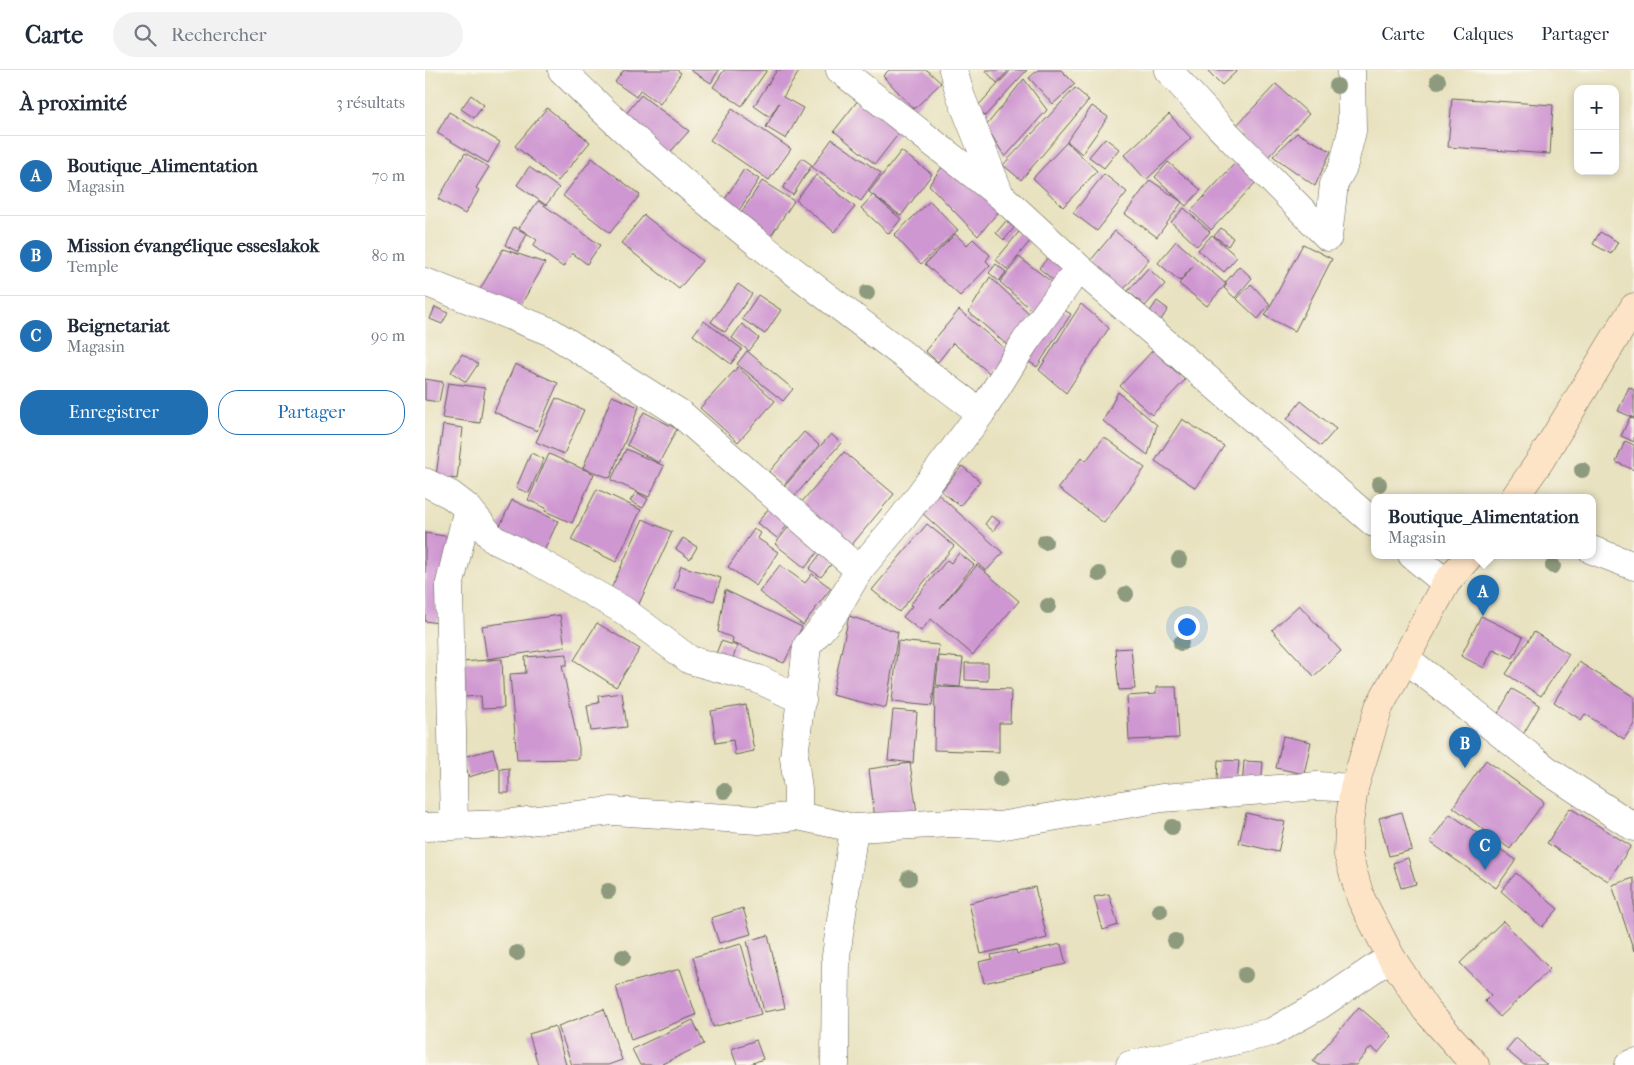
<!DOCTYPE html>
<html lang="fr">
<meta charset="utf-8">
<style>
body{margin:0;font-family:"IM FELL French Canon",serif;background:#f2f2f3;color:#1f2937}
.controls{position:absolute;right:15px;top:15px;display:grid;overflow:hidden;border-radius:10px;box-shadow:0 2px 8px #0003}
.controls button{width:45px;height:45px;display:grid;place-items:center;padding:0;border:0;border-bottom:1px solid #e0e1e3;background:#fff;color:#1f2937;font:25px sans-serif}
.you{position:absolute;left:761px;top:556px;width:18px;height:18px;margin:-12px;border:4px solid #fff;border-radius:50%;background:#1a73e8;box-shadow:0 0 0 8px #1a73e833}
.badge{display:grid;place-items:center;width:32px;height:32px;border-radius:50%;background:#1f6fb2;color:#fff;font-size:16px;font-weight:700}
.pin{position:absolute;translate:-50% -41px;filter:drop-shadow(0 1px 2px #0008)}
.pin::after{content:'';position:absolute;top:26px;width:18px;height:15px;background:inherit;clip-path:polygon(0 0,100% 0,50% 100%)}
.popup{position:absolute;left:946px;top:424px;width:225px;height:65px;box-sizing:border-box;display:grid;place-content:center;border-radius:10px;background:#fff;filter:drop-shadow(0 1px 4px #0005);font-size:16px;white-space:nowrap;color:#747a83}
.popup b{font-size:19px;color:#1f2937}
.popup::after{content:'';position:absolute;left:50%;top:100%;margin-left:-10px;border:10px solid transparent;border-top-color:#fff}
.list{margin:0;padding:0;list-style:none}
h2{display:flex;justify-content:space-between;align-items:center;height:65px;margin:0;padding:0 20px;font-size:21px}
h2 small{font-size:16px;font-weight:400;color:#747a83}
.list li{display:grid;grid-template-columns:32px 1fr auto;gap:15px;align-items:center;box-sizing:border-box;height:80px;padding:0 20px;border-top:1px solid #e0e1e3}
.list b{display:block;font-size:19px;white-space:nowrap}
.list p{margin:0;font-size:16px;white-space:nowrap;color:#747a83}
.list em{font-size:16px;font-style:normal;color:#747a83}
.actions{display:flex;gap:10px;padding:15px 20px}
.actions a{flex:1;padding:11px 0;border:1px solid #1f6fb2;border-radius:20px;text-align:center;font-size:18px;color:#1f6fb2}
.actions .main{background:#1f6fb2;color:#fff}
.icon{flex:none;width:28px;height:28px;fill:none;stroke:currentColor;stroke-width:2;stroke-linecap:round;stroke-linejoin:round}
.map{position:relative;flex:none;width:1209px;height:995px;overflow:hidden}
header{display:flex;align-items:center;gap:30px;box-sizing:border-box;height:70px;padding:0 25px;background:#fff;border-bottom:1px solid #e0e1e3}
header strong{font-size:24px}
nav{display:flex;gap:28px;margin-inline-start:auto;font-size:18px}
.search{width:350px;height:45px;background:#f2f2f3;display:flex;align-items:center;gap:12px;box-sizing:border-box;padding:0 18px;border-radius:28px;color:#747a83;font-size:19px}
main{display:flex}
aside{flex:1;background:#fff}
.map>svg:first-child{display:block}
.building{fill:#cf97d1}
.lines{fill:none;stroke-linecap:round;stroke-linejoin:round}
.street-casing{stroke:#636155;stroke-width:29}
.secondary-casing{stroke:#636155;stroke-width:29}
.street{stroke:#fff;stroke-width:28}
.secondary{stroke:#fee4c6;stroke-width:28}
.tree{fill:#8e9a7d}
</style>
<header>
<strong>Carte</strong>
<div class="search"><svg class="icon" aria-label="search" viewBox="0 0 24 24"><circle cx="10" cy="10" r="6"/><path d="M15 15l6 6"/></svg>Rechercher</div>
<nav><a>Carte</a><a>Calques</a><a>Partager</a></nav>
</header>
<main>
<aside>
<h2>À proximité<small>3 résultats</small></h2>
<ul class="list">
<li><span class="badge">A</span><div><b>Boutique_Alimentation</b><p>Magasin</p></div><em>70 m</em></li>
<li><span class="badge">B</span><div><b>Mission évangélique esseslakok</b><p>Temple</p></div><em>80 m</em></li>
<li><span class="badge">C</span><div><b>Beignetariat</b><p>Magasin</p></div><em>90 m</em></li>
</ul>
<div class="actions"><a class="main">Enregistrer</a><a>Partager</a></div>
</aside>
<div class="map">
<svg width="1209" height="995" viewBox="0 0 1209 995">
<rect width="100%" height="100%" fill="#fbf7ec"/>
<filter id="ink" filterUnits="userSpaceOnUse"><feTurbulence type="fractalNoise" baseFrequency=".02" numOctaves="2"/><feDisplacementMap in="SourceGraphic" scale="10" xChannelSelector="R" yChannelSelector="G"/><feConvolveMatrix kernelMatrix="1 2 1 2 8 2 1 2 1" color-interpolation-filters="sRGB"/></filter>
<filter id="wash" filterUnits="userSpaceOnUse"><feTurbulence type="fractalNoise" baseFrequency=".0096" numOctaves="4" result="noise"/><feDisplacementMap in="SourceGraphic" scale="20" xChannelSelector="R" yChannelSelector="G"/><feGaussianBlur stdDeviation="1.12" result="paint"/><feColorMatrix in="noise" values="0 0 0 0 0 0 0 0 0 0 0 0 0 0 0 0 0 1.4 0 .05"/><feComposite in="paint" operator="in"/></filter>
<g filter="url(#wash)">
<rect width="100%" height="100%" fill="#e8e2c0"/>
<g id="blocks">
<path class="building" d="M 199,0 L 252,0 L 256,3 L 235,34 L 215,20 L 211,27 L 190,12 Z
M 265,0 L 294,0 L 286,13 Z
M 299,0 L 342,0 L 317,36 L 288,17 Z
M 352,0 L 375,0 L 358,27 L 378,38 L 361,69 L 341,57 L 354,33 L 345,47 L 329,36 Z
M 464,0 L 502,0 L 516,13 L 489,39 L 458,6 Z
M 560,0 L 584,0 L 572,13 Z
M 586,0 L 602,0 L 560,46 L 551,38 Z
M 613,0 L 636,0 L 650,14 L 628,34 L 604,8 Z
M 782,0 L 813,0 L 797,15 Z
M 599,9 L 622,40 L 580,87 L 561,56 Z
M 851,14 L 884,44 L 841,89 L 809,58 Z
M 650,18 L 664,30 L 596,110 L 578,95 Z
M 46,25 L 59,35 L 49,48 L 36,39 Z
M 216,25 L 264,61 L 240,88 L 197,49 Z
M 1027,28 L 1128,35 L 1125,84 L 1023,77 Z
M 434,29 L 475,62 L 450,94 L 409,61 Z
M 667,36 L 683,47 L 657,84 L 642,71 Z
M 122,38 L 165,72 L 133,111 L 90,76 Z
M 307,39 L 366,79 L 344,110 L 285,70 Z
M 24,42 L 75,72 L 63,93 L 12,63 Z
M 744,44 L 766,68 L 721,110 L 699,85 Z
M 872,63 L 906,81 L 890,116 L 848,86 Z
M 680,68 L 694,79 L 679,98 L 664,87 Z
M 407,69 L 456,103 L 436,131 L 387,97 Z
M 642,72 L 672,101 L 638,137 L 608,108 Z
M 476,81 L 507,104 L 476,146 L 444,122 Z
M 40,83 L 64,97 L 51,118 L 54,120 L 40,144 L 13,129 Z
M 167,88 L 215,125 L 185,163 L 138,126 Z
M 377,88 L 387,95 L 368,125 L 358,118 Z
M 812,91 L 833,110 L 786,160 L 766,141 Z
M 743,92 L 776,120 L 761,136 L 730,107 Z
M 520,93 L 574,141 L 553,166 L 504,115 Z
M 104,97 L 134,118 L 121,135 L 92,115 Z
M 319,99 L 334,109 L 310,147 L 295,137 Z
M 679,104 L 702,122 L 672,161 L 648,143 Z
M 391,105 L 430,137 L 409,162 L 371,130 Z
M 725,110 L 757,132 L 732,167 L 700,144 Z
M 337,111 L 369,131 L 344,169 L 312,149 Z
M 448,125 L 476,149 L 464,164 L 436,138 Z
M 113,131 L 175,175 L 162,194 L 147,183 L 138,197 L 108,176 L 112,170 L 94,158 Z
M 505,131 L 533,160 L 496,194 L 469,165 Z
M 759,138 L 785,162 L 772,176 L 746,152 Z
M 219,145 L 277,191 L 254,219 L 196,173 Z
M 581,151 L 589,158 L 579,170 L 571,163 Z
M 89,157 L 102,164 L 93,182 L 80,175 Z
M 796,158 L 808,168 L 803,176 L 789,166 Z
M 690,161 L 724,189 L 695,224 L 661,196 Z
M 594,162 L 605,171 L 582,199 L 571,190 Z
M 1175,162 L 1193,172 L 1186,184 L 1168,174 Z
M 530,164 L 542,175 L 548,169 L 565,185 L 561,191 L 565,195 L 535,226 L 500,194 Z
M 787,165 L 812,187 L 799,202 L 773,180 Z
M 751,171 L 801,214 L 782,236 L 754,214 L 768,196 L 755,211 L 733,193 Z
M 878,174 L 907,189 L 870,261 L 840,246 Z
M 78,179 L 120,193 L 94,238 L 53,223 Z
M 626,184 L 642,197 L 630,212 L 614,198 Z
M 594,187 L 632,216 L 611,244 L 575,212 Z
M 571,194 L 581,202 L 574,211 L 564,203 Z
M 814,196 L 827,208 L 810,228 L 799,218 L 802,214 L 800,213 Z
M 723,198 L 740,214 L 720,236 L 703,221 Z
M 565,207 L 607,246 L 590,282 L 544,242 Z
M 313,214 L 327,224 L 300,262 L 286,252 Z
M 826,214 L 845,234 L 833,249 L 812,229 Z
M 333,225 L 356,240 L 340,264 L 317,249 Z
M 732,231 L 743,239 L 736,250 L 724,243 Z
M 656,234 L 684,258 L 641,323 L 614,300 Z
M 10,237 L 23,243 L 17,254 L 5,249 Z
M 637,239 L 646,244 L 612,297 L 603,291 Z
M 534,240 L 586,284 L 568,306 L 528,273 L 513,292 L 500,281 Z
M 279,251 L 317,279 L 306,294 L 268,265 Z
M 317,254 L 334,268 L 324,281 L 307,268 Z
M 728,280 L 760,310 L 727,345 L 695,316 Z
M 322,281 L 368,319 L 358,331 L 312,294 Z
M 37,284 L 53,294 L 41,312 L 26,302 Z
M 90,294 L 133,313 L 112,361 L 69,342 Z
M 313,297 L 350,331 L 313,372 L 275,338 Z
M 0,309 L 18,312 L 14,332 L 0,330 Z
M 23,313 L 60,318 L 55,353 L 17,348 Z
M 1204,317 L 1209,320 L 1209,348 L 1193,341 Z
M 693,322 L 732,355 L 723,385 L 678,351 Z
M 187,326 L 214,337 L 185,408 L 158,398 Z
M 131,328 L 159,340 L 139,384 L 111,372 Z
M 876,331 L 911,359 L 896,376 L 862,349 Z
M 219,342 L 252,359 L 234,393 L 202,375 Z
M 1205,347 L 1209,349 L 1209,372 L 1196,366 Z
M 757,349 L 799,376 L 771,418 L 730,391 Z
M 18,355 L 38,358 L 32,409 L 11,406 Z
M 379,362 L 394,375 L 359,415 L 344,402 Z
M 406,364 L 416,373 L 368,428 L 357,419 Z
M 679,367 L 720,398 L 679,453 L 633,418 L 657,387 L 661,391 Z
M 1200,371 L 1209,375 L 1209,400 L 1191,392 Z
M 201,379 L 239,396 L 224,427 L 186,410 Z
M 419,382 L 469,424 L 420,483 L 370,440 Z
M 106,383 L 119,389 L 104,423 L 91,418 Z
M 124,384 L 169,404 L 147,453 L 120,441 L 121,438 L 103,430 Z
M 537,396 L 555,411 L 535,436 L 516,421 Z
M 172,419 L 216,440 L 191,492 L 146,470 Z
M 211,422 L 223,429 L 218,438 L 205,431 Z
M 513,424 L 578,483 L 561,501 L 496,442 Z
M 87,430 L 133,451 L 118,483 L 72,462 Z
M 345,437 L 365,452 L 352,468 L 332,453 Z
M 566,446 L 575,452 L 568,461 L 560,454 Z
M 218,449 L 247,462 L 213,536 L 184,523 Z
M 366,454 L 396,478 L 380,498 L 350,474 Z
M 502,454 L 529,476 L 474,542 L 447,520 Z
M 329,459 L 335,463 L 332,468 L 353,482 L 331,516 L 303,497 Z
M 0,463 L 26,467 L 13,553 L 0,551 Z
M 258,468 L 272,477 L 265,489 L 251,479 Z
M 399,479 L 411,488 L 396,507 L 384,499 Z
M 534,483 L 549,495 L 515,538 L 552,495 L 594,531 L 548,585 L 506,549 L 496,561 L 478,547 L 487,536 L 485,535 L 522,490 L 526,493 Z
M 355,495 L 380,513 L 387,504 L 406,518 L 378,555 L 334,522 Z
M 256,496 L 296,508 L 289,531 L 249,519 Z
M 300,520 L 377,557 L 359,593 L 307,573 L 308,568 L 293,562 Z
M 874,535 L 916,581 L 889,606 L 847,560 Z
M 135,545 L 140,577 L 62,589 L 57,556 Z
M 424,546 L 473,562 L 461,638 L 407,625 Z
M 1056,546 L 1098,567 L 1088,588 L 1068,579 L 1059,598 L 1036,586 Z
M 172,553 L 215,579 L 191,617 L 149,590 Z
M 1109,562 L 1144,584 L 1116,626 L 1081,604 Z
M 296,571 L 312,576 L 306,595 L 289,589 Z
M 473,571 L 514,575 L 507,636 L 467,632 Z
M 706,578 L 710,619 L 694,620 L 690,579 Z
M 142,584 L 142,595 L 137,595 L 154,677 L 154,689 L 92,690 L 85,604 L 101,603 L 100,587 Z
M 514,586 L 538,588 L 535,617 L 511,615 Z
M 77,589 L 79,638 L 57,639 L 56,626 L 39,627 L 37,592 Z
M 1154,592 L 1209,627 L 1209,654 L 1199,669 L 1160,644 L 1156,650 L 1129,632 Z
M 540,593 L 563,593 L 563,611 L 540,610 Z
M 510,617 L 586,619 L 585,653 L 574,653 L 574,682 L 509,680 Z
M 731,617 L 751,617 L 754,668 L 704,670 L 702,626 L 731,624 Z
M 1087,619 L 1115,635 L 1096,668 L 1068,652 Z
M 197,623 L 202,657 L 166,661 L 162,635 L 174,633 L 173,626 Z
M 321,635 L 329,681 L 310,685 L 308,670 L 291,673 L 286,641 Z
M 468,640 L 492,642 L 488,693 L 463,690 Z
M 858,666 L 886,672 L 879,704 L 851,698 Z
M 68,679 L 73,698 L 44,707 L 38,687 Z
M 793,690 L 814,691 L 812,713 L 792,711 Z
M 1061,690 L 1119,732 L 1085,779 L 1028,737 Z
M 819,691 L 838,692 L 836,718 L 817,717 Z
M 485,693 L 492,743 L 450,749 L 444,699 Z
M 84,698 L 84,723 L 75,723 L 75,699 Z
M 1145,738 L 1206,776 L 1183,811 L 1122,773 Z
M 977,742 L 987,780 L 964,786 L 954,748 Z
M 821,743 L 860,752 L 853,782 L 814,773 Z
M 1025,744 L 1091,790 L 1071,818 L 1005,772 Z
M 983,788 L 991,814 L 976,818 L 968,793 Z
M 1091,803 L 1133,839 L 1117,857 L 1076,821 Z
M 1209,808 L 1209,881 L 1187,815 Z
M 610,817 L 622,868 L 556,884 L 544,833 Z
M 684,824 L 693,855 L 678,860 L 669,827 Z
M 318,838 L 326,864 L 294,873 L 286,848 Z
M 1078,851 L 1125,899 L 1075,947 L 1060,931 L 1066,925 L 1035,893 Z
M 343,865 L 360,938 L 339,942 L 322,871 Z
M 316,874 L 336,944 L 288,957 L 268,887 Z
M 636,874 L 641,894 L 559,913 L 554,892 L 567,889 L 566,885 L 591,880 L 592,884 Z
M 255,899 L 271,945 L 206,970 L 191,916 Z
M 934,937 L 967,966 L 953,983 L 946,977 L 931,995 L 893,995 L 888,991 Z
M 179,939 L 197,990 L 183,995 L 147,995 L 133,956 Z
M 268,950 L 279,974 L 235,995 L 215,995 L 207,979 Z
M 130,956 L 141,995 L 113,995 L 104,964 Z
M 1091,968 L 1122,995 L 1099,995 L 1081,980 Z
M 331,970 L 338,989 L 323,995 L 312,995 L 306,979 Z"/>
</g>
</g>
<g filter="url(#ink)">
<use href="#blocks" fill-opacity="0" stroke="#636155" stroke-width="1"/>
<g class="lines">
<defs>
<path id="street" d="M 137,0 C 264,128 412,235 556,343
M 415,0 L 576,126 L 654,198 L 949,453
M 528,0 L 536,27 L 575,125
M 743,0 L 795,57 L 903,167 L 909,114 L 918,97 L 927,61 L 926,0
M 0,212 L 126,262 L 256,344 L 434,500
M 0,412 L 26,425 L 43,438 L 68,469 L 105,487 L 198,540 L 265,590 L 333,609 L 377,630
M 1167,480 L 1209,496
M 987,485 L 1021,513
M 980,588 L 1122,700 L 1209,757
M 373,746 L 373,720 L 369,687 L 382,576 L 408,545 L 434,500 L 476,450 L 556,343 L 600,272 L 654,198
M 29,756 L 24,517 L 43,438
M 0,757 L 78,754 L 187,741 L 334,750 L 373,746 L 429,758 L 527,753 L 574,756 L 737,728 L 893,716 L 929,718
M 410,995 L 411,886 L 429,758
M 705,995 L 847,962 L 895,935 L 966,887
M 1204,995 L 1209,993"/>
<path id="secondary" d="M 1090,427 L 1115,391 L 1209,237
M 1045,485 L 1021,513 L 954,637 L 929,718 L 924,754 L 923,785 L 936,829 L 966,887 L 1001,940 L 1050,995"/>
</defs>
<use href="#street" class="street-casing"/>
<use href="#secondary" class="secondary-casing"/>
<use href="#street" class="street"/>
<use href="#secondary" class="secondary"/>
</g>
<g class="tree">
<circle cx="1013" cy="11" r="8"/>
<circle cx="912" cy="16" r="8"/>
<circle cx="442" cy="223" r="8"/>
<circle cx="1157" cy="400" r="8"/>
<circle cx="954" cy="414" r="8"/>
<circle cx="620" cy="472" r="8"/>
<circle cx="754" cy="490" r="8"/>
<circle cx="1128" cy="496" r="8"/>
<circle cx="674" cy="504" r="8"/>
<circle cx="701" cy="524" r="8"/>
<circle cx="623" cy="536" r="8"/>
<circle cx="756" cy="573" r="8"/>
<circle cx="575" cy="709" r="8"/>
<circle cx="299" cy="721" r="8"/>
<circle cx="747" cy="757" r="8"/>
<circle cx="484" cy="808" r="8"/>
<circle cx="183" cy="821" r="8"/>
<circle cx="735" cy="841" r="8"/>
<circle cx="750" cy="871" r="8"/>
<circle cx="92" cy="883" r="8"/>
<circle cx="198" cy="887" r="8"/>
<circle cx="820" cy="905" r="8"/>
</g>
</g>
</svg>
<div class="controls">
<button>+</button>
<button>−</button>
</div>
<div class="you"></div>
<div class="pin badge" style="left:1058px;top:546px">A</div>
<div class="popup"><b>Boutique_Alimentation</b>Magasin</div>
<div class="pin badge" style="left:1040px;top:698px">B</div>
<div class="pin badge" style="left:1060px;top:800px">C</div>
</div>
</main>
